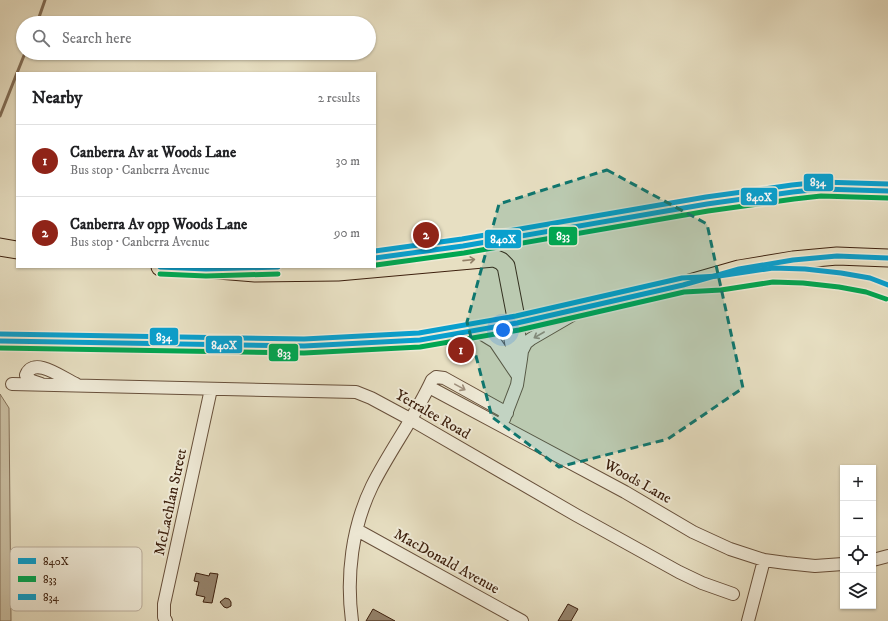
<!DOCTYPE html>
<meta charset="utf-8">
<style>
body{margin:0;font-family:"IM FELL DW Pica",serif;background:#f2f2f2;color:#202124}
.controls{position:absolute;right:12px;bottom:12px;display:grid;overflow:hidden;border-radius:0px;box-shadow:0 1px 3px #0004}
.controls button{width:36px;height:36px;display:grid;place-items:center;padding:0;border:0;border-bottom:1px solid #e0e0e0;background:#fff;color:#202124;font:20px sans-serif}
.you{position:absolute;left:503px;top:330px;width:14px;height:14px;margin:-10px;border:3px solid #fff;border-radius:50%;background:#1a73e8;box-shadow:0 0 0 6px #1a73e833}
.badge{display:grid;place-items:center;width:26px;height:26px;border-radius:50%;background:#8f2418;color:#fff;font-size:13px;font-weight:700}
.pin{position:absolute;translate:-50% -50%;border:2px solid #fff;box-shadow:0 1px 4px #0006}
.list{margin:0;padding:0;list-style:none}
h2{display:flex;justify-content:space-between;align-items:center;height:52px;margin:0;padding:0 16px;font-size:17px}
h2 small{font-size:13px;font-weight:400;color:#757577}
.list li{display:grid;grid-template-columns:26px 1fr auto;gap:12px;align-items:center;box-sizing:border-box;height:72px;padding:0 16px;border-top:1px solid #e0e0e0}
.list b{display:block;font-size:15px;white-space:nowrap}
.list p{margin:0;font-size:13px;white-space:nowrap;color:#757577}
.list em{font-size:13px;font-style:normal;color:#757577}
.icon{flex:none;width:22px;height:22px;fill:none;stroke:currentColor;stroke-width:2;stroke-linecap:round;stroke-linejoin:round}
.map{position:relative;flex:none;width:888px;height:621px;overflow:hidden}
.search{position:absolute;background:#fff;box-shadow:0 1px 3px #0004;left:16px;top:16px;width:360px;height:44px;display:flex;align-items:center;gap:10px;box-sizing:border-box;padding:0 14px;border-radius:22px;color:#757577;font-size:15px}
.panel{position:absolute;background:#fff;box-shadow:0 1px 3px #0004;left:16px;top:72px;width:360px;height:196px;border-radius:0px}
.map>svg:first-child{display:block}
.green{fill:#cabfa3;stroke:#847058}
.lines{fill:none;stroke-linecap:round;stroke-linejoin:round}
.stream{stroke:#806c55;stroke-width:3}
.building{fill:#95836c;stroke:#3d200e}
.minor-casing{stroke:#68503b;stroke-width:14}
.major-casing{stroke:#3d200e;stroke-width:17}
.highway-casing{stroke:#3d200e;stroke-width:19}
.minor{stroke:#efead7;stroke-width:12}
.major{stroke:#e7dfc2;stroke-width:15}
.highway{stroke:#e7dfc2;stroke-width:17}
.bus-1-casing{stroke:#efead7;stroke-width:8}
.bus-2-casing{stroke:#efead7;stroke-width:8}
.bus-3-casing{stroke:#efead7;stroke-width:8}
.bus-1{stroke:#099fcd;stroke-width:5}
.bus-2{stroke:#00a651;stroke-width:5}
.bus-3{stroke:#099fcd;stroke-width:5}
.oneway{stroke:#928068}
.oneway2{stroke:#9f8f7d}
.marked{fill:#0f766e;fill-opacity:0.2;stroke:#0f766e;stroke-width:3;stroke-dasharray:8 5;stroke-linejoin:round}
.labels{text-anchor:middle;stroke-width:4;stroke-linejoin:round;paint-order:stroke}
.street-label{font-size:15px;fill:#3d200e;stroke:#efead7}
.key{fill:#efead7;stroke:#baad9b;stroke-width:1}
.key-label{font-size:11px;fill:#3d200e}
.line-badge{stroke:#efead7;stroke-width:1.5}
.badge-label{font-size:11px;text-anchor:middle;font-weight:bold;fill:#fff}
</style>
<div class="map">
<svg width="888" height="621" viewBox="0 0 888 621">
<rect width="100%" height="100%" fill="#e7dfc2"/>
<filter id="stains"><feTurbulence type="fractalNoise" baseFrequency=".005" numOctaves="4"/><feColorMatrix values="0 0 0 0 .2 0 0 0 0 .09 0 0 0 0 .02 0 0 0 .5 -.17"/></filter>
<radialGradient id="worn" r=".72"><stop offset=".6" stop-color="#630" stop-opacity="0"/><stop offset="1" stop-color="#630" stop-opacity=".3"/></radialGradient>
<path class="green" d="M 0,394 L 9,408 L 11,621 L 0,621 Z"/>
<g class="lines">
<path class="stream" d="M 37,23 L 45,0
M 17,73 L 25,53
M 0,116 L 17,73"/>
</g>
<path class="building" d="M 196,573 L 209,576 L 210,573 L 218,574 L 212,603 L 203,602 L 205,597 L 196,595 L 199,582 L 194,581 Z
M 225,598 L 229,599 L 231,602 L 231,606 L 227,608 L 224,607 L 220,602 Z
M 568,604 L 578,609 L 571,621 L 558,621 Z
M 373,609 L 395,621 L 366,621 Z"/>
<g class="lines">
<defs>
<path id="minor" d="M 508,325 L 512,348 L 518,369
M 477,331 L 495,342 L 518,376
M 522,351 L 526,343 L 531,339 L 574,314
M 12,384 L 356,392 L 371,398 L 410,419 L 576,515 L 679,572 L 702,583 L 733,594
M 41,384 L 32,381 L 28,378 L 26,375 C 34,355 64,379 76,384
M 429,387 L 625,492 L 693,532 L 730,549 L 764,560 L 786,563 L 815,566 L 843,564
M 504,419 L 517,385 L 521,359 L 522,351 L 517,323
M 357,530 L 522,621
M 873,560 L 888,556
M 166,621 L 164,617 L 164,604 L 211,389
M 352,621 C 346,576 352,527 372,486 C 390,450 415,417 432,380 L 436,377 L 444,378 L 507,413
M 748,621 L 764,560"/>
<path id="major" d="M 705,284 C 728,282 750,276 773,275 C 812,274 851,280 888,292"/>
<path id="highway" d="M 0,247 L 17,250
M 375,258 L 463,246 L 707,204 L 793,192 L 821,189 L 888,191
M 160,267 L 218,269
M 206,269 L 255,273 L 338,272 L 494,258 L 501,261 L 506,266 L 517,323
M 0,341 L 304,346 L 420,340 L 517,323 L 683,285 L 739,269 L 793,260 L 837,256 L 888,258"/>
</defs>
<use href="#minor" class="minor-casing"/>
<use href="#major" class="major-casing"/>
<use href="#highway" class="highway-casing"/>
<use href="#minor" class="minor"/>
<use href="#major" class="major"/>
<use href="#highway" class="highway"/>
<defs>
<path id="bus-1" d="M 375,258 L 463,246 L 707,204 L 793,192 L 821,189 L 888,191
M 160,267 L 206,269 L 278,267
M 0,341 L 304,346 L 420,340 L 517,323 L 683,285 L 739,269 L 793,260 L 837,256 L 888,258"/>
<path id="bus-2" d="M 376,265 L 464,253 L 708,211 L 794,199 L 821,196 L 888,198
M 160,274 L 206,276 L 278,274
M 0,348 L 304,353 L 420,347 L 519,330 L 684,292 L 721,290 L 773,282 L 803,283 L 839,287 L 866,292 L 886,299"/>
<path id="bus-3" d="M 375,251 L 462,239 L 706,197 L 792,185 L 821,182 L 888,184
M 0,334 L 304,339 L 419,333 L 516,316 L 682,278 L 719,276 L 773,268 L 805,269 L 841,273 L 870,278 L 888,285"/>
</defs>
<use href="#bus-1" class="bus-1-casing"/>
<use href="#bus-2" class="bus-2-casing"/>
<use href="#bus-3" class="bus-3-casing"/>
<use href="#bus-1" class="bus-1"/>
<use href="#bus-2" class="bus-2"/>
<use href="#bus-3" class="bus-3"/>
</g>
<defs><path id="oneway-shaft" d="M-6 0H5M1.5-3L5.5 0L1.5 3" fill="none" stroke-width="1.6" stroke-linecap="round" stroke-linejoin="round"/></defs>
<use class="oneway" href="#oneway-shaft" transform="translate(469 260) rotate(-6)"/>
<g class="oneway2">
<use href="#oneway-shaft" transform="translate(539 335) rotate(150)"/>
<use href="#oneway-shaft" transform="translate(460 387) rotate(29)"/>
</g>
<path class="marked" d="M 607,170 L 707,224 L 743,388 L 668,439 L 559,467 L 492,417 L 467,322 L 499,204 Z"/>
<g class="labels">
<g class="street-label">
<text transform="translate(433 414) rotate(30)" y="5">Yerralee Road</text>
<text transform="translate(638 481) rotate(29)" y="5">Woods Lane</text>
<text transform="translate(170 502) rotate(-78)" y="5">McLachlan Street</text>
<text transform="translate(447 561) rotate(29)" y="5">MacDonald Avenue</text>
</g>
</g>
<rect x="10" y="547" width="132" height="64" rx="6" class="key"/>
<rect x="18" y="558" width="18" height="6" fill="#099fcd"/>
<rect x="18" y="576" width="18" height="6" fill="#00a651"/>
<rect x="18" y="594" width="18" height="6" fill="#099fcd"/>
<g class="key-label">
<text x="43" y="565">840X</text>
<text x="43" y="583">833</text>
<text x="43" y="601">834</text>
</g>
<g class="line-badge">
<rect x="803" y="173" width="31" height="19" rx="4" fill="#099fcd"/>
<rect x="740" y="187" width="38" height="19" rx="4" fill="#099fcd"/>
<rect x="548" y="226" width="30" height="20" rx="4" fill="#00a651"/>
<rect x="484" y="229" width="38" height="20" rx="4" fill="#099fcd"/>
<rect x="149" y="327" width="30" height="19" rx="4" fill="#099fcd"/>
<rect x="205" y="335" width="38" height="19" rx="4" fill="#099fcd"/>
<rect x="268" y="343" width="31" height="19" rx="4" fill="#00a651"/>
</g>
<g class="badge-label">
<text x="818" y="186">834</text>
<text x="759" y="201">840X</text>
<text x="563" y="240">833</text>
<text x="503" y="243">840X</text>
<text x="164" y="341">834</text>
<text x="224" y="349">840X</text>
<text x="284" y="357">833</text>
</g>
<rect width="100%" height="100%" filter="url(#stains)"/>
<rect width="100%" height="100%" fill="url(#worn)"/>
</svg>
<div class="controls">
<button>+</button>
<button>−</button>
<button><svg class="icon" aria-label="locate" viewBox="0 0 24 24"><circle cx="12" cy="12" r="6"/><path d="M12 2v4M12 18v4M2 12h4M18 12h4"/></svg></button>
<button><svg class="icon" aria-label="layers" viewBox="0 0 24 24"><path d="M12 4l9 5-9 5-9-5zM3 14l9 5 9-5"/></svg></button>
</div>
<div class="you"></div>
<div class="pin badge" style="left:461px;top:350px">1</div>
<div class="pin badge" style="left:426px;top:235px">2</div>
<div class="search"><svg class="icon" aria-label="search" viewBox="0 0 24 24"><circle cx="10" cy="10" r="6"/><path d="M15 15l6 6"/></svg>Search here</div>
<section class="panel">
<h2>Nearby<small>2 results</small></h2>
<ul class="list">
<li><span class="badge">1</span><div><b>Canberra Av at Woods Lane</b><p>Bus stop · Canberra Avenue</p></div><em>30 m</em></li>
<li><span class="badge">2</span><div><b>Canberra Av opp Woods Lane</b><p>Bus stop · Canberra Avenue</p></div><em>90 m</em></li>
</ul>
</section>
</div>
